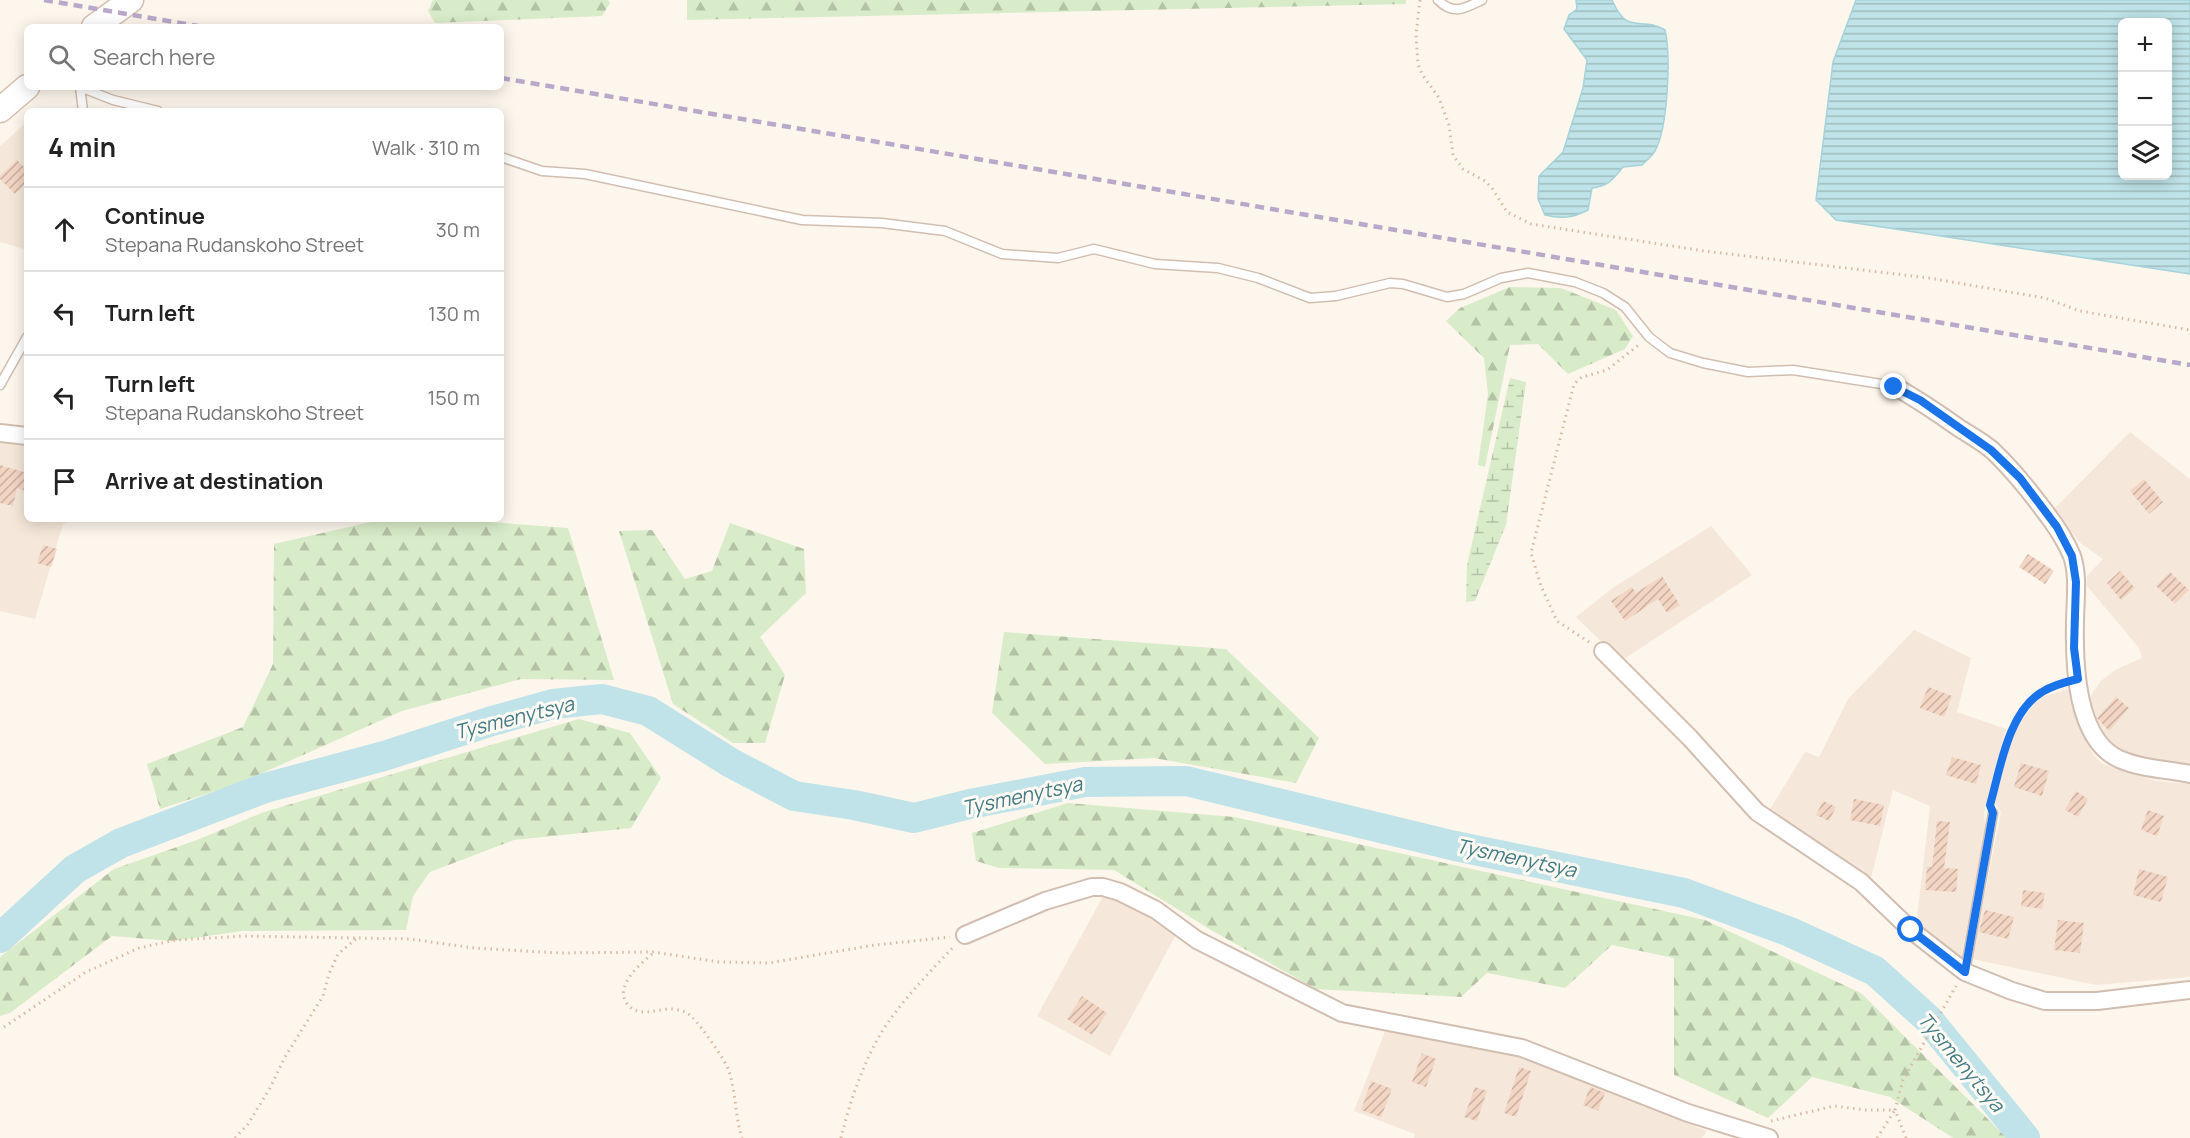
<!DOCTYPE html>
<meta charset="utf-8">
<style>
body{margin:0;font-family:Manrope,sans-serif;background:#f6f6f6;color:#222}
.controls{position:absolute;right:18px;top:18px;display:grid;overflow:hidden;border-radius:9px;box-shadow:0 3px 15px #0003}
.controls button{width:54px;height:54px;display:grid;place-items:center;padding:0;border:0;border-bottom:2px solid #e0e0e0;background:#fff;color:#222;font:30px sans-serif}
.stop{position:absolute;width:18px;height:18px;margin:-14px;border:4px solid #1a73e8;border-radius:50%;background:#fff}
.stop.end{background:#1a73e8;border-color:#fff;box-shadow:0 2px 6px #0008}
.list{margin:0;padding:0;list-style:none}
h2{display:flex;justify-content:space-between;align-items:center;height:78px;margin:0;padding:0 24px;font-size:26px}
h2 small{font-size:20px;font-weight:400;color:#767676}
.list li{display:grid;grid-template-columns:39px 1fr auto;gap:18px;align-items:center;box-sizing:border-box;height:84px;padding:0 24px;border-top:2px solid #e0e0e0}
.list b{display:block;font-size:22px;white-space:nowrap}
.list p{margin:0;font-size:20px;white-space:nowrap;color:#767676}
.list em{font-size:20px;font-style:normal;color:#767676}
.icon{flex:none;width:33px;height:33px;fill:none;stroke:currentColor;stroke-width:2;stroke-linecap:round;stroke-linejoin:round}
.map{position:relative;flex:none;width:2190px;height:1138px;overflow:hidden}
.search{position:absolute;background:#fff;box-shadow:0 3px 15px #0003;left:24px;top:24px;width:480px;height:66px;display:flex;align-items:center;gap:15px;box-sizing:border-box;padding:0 21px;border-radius:9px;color:#767676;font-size:22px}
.panel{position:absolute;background:#fff;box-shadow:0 3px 15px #0003;left:24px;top:108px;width:480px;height:414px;border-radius:9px}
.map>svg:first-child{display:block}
.residential{fill:#f5e8da}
.forest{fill:url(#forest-firs)}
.wetland{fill:url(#wetland-marsh)}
.water{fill:url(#water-rules);stroke:#a5d3da;stroke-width:1.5;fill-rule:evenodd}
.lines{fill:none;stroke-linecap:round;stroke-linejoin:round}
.river{stroke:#bfe3e8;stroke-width:30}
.building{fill:url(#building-hatch)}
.lane-casing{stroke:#d1beb0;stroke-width:11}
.street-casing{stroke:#d1beb0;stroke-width:20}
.secondary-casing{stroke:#d6c0b0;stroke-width:27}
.path{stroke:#d9b8a5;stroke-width:3;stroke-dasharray:1.5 4.5;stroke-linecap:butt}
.lane{stroke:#fff;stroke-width:8}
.street{stroke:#fff;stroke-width:16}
.secondary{stroke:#fff;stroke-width:24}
.rail{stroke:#b9a8c9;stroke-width:4.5;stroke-dasharray:9 6;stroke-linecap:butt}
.route{stroke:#1a73e8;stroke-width:8}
.labels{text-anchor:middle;stroke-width:6;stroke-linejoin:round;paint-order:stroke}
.water-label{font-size:20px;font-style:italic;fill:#437c86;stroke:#fffaf3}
</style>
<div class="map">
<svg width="2190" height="1138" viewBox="0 0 2190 1138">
<defs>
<pattern id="forest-firs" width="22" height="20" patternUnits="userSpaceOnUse" patternTransform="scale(1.5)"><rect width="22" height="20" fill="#d8ecc9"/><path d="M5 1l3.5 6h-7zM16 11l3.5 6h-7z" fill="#b4c2a5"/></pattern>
<pattern id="wetland-marsh" width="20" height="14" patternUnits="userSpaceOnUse" patternTransform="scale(1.5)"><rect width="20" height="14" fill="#d8ecc9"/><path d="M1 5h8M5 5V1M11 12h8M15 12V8" fill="none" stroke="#b4c2a5"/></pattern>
<pattern id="water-rules" width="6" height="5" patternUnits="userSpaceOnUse" patternTransform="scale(1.5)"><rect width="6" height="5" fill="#bfe3e8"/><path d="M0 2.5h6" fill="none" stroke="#a0bbbe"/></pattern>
<pattern id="building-hatch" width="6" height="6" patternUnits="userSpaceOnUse" patternTransform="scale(1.5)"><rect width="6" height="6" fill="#f3d5c3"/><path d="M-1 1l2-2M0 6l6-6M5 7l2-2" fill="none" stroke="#cab0a1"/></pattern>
</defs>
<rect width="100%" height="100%" fill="#fdf6ec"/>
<path class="residential" d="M 27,122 L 27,250 L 0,242 L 0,146 Z
M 2130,432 L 2190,479 L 2190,768 L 2148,762 L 2121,751 L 2107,742 L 2090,713 L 2089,698 L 2101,681 L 2115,670 L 2142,658 L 2139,648 L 2087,586 L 2087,576 L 2103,559 L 2079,542 L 2054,509 Z
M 0,440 L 27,443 L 27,519 L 73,519 L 63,524 L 35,619 L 0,611 Z
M 1711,526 L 1752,575 L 1621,661 L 1576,617 L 1614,587 Z
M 1914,630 L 1971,658 L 1957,712 L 2006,729 L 1984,813 L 1986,830 L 1960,963 L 1916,926 L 1930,806 L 1893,790 L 1871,878 L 1770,809 L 1805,752 L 1819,757 L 1848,699 Z
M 2070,689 L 2082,733 L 2094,756 L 2103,764 L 2157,781 L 2190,784 L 2190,977 L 2096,985 L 1972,959 L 2001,812 L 1995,803 L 2008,750 L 2017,727 L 2036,701 L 2045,696 Z
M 1105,893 L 1177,933 L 1110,1056 L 1037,1016 Z
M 1386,1029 L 1449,1044 L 1512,1052 L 1707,1131 L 1702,1138 L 1414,1138 L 1415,1134 L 1354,1111 Z"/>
<path class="forest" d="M 433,0 L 608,0 L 610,3 L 602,16 L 435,23 L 428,11 Z
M 687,0 L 1406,0 L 1406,4 L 687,20 Z
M 1510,287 L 1561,288 L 1616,310 L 1633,336 L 1625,349 L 1568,374 L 1538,344 L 1510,345 L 1485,467 L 1478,465 L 1488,394 L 1484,358 L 1446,321 L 1460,308 Z
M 384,519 L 450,519 L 568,528 L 614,680 L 521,679 L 402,711 L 240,783 L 160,809 L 147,764 L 243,727 L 273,664 L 274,544 Z
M 730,523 L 804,549 L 806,593 L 760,637 L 785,675 L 765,743 L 733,743 L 673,704 L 619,531 L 652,530 L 685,579 L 712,571 Z
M 1004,632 L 1226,649 L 1319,738 L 1296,783 L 1154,758 L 1045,764 L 992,713 Z
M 579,719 L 630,733 L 661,778 L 631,828 L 514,840 L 430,872 L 413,896 L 406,930 L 243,931 L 172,941 L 112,936 L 10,1013 L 0,1016 L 0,957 L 114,869 L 197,840 L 264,812 Z
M 1068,803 L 1234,817 L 1705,920 L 1861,993 L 2007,1138 L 1953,1138 L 1890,1097 L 1812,1077 L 1768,1118 L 1674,1075 L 1674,958 L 1612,945 L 1565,988 L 1487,973 L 1461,997 L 1316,989 L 1211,930 L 1114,870 L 999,868 L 976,861 L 972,833 Z"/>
<path class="wetland" d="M 1510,378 L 1526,382 L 1506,525 L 1475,601 L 1466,602 L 1467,565 Z"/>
<path class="water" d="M 1576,0 L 1612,0 C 1628,37 1640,15 1665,30 C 1671,55 1668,128 1655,151 C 1652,156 1646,161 1642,165 L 1623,167 C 1613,179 1609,186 1592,188 L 1588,210 C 1573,218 1561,219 1545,215 L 1538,199 L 1539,176 L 1563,152 L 1583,88 L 1587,60 L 1564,29 L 1569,15 L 1577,9 Z
M 1856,0 L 2190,0 L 2190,274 L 1836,220 L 1816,200 L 1833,62 ZM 2122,22 L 2168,22 L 2168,176 L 2122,176 Z"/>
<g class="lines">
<path class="river" d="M 0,938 L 75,869 L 121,843 L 265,788 L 384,756 L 492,721 L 553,704 L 602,699 L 648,711 L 731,763 L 794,796 L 854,805 L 914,818 L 970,804 L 1085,782 L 1186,781 L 1455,846 L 1684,893 L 1790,932 L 1875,971 L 1928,1019 L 2025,1138"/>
</g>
<path class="building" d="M 17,160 L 27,170 L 27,182 L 15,194 L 0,179 L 0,176 Z
M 0,465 L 27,473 L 27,491 L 17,488 L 13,506 L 0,503 Z
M 2144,479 L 2163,502 L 2149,514 L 2130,491 Z
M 43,545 L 57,549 L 51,567 L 37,563 Z
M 2028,554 L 2054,571 L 2045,584 L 2019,567 Z
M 2120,571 L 2135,588 L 2121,600 L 2107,583 Z
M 2170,572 L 2189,590 L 2175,604 L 2156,586 Z
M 1662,576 L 1680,605 L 1667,613 L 1658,599 L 1625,621 L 1611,601 L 1632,587 L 1636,593 Z
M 1928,687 L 1952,696 L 1944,717 L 1920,708 Z
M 2116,697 L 2129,708 L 2109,731 L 2097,718 Z
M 1952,757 L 1981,765 L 1976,784 L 1946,775 Z
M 2021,763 L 2049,771 L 2042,796 L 2014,787 Z
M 2076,791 L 2088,799 L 2078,817 L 2065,810 Z
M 1854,799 L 1884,805 L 1880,826 L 1850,820 Z
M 1823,801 L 1836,807 L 1829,821 L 1816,815 Z
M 2148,810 L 2164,816 L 2157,836 L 2141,830 Z
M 1937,821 L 1950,822 L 1944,868 L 1958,869 L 1956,892 L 1925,890 L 1927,867 L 1932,867 Z
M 2139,869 L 2168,877 L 2161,902 L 2133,895 Z
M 2023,890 L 2045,893 L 2042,909 L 2021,906 Z
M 1985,910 L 2014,917 L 2008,939 L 1979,932 Z
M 2058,920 L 2084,923 L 2080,953 L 2054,950 Z
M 1082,996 L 1107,1013 L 1092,1035 L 1067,1019 Z
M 1422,1053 L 1436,1059 L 1426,1087 L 1412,1082 Z
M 1519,1067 L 1531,1071 L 1516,1117 L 1504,1113 Z
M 1371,1081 L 1392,1089 L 1381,1117 L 1361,1110 Z
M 1475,1087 L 1487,1091 L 1477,1121 L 1464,1117 Z
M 1590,1087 L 1605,1093 L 1598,1111 L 1583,1105 Z"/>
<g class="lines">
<defs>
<path id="lane" d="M 1438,0 C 1454,16 1465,8 1482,0
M 80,87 L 113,100 L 158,111
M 80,87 L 83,111
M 501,157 L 542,171 L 585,174 L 802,220 L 882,223 L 945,231 L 1002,254 L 1058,258 L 1094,249 L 1155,264 L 1218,268 L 1258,278 L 1310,298 L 1336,296 L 1390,283 L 1403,284 L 1447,297 L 1464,294 L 1501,278 L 1528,273 L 1575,282 L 1603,293 L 1625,307 L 1649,337 L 1670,353 L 1703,363 L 1748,372 L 1793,370 L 1894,386
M 0,385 L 27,337
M 1965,972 L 1993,813"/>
<path id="street" d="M 1894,386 C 1917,399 1938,413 1959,428 C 1970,435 1983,442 1993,451 C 2012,469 2028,489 2043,509 C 2054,523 2065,539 2072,556 C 2079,576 2075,602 2075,623 C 2074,665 2076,739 2119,759 C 2142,769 2166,769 2190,774
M 0,433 L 27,436
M 1603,651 L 1690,738 L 1757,812 L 1861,882 L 1911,930 L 1965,972 L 2012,991 L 2045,1001 L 2097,1001 L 2190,990
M 965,935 L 1045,901 L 1092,887 L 1103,887 L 1120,892 L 1156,910 L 1197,940 L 1342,1013 L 1522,1048 L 1688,1113 L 1769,1138"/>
<path id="secondary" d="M 94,27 L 131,0
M 0,110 L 27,87"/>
</defs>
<use href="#lane" class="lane-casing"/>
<use href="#street" class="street-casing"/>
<use href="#secondary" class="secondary-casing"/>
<path class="path" d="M 1420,0 L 1416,34 L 1418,64 L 1422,74 L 1439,98 L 1449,125 L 1453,155 L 1463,169 L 1485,181 L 1492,188 L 1507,212 L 1531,224 L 1704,251 L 1929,278 L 2045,298 L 2080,311 L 2190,330
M 1589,642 L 1557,621 L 1541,586 L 1531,553 L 1574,384 L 1582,377 L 1607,370 L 1641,343
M 1991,800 C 2003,759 2011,696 2061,684
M 652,954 C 639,965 612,988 629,1006 C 641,1018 659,1008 673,1009 C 681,1010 688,1012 693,1018 C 701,1026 726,1061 729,1071 C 736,1093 735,1116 742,1138
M 4,1027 L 86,972 L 139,948 L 176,940 L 245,936 L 410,939 L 474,948 L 560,953 L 653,952 L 719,962 L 768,963 L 875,945 L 950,937
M 1771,1121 L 1834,1106 L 1866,1110 L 1894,1110
M 235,1138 L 248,1124 L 270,1088 L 285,1057 L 323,996 L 329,974 L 338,954 L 356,939
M 841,1138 C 849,1104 864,1060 883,1030 C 903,999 930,972 955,945
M 1877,1138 L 1895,1110
M 1906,1138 L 1895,1110 L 1903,1080 L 1956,986"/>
<use href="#lane" class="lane"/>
<use href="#street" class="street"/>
<use href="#secondary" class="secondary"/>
<path class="rail" d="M 44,0 L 204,27
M 501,78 L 2190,365"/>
</g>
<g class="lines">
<path class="route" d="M 1894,387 L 1920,400 L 1991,450 L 2020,478 L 2057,527 L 2072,556 L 2076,582 L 2074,648 L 2078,679 C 2065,682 2053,685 2042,692 C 2008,712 2000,770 1990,805 L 1993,813 L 1965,972 L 1911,930"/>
</g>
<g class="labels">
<g class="water-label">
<text transform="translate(514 718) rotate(-14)" y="7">Tysmenytsya</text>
<text transform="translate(1022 796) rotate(-12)" y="7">Tysmenytsya</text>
<text transform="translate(1516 858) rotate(12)" y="7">Tysmenytsya</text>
<text transform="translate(1961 1062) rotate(50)" y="7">Tysmenytsya</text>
</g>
</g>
</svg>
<div class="controls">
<button>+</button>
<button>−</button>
<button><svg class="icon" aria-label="layers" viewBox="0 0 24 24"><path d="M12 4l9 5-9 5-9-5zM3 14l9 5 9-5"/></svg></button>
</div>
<div class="stop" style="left:1911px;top:930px"></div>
<div class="stop end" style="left:1894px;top:387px"></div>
<div class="search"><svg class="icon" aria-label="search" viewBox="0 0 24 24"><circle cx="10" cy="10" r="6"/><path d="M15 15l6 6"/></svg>Search here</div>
<section class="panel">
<h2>4 min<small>Walk · 310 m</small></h2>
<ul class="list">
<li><svg class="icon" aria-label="ahead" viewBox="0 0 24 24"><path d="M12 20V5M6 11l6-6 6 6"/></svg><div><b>Continue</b><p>Stepana Rudanskoho Street</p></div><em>30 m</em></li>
<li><svg class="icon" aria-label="left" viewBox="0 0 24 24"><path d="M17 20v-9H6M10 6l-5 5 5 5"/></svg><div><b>Turn left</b></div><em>130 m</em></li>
<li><svg class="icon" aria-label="left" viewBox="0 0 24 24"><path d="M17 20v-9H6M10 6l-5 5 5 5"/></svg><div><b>Turn left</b><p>Stepana Rudanskoho Street</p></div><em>150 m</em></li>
<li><svg class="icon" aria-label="arrive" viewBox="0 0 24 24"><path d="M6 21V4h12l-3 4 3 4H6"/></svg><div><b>Arrive at destination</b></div></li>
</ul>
</section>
</div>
